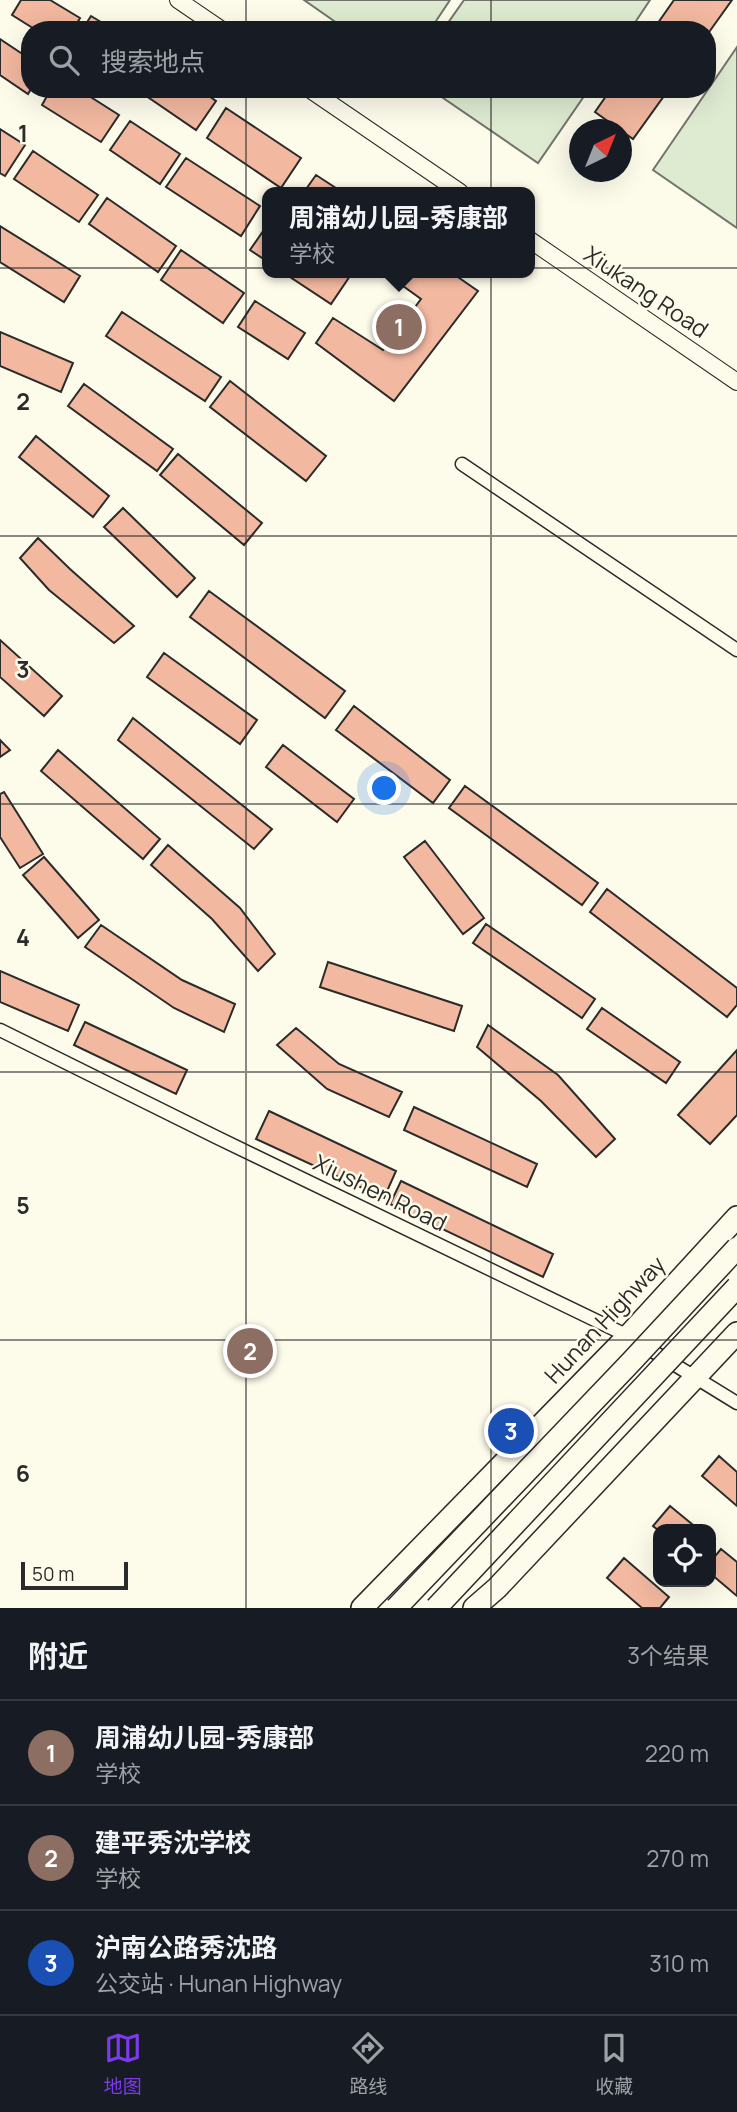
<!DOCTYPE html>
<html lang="zh">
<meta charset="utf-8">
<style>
body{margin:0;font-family:Manrope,"Noto Sans SC",sans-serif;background:#242831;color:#f1f3f6}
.controls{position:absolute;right:21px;bottom:21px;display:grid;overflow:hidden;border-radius:14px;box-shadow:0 7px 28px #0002}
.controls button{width:63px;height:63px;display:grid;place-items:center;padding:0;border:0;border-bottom:2px solid #363941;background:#171b24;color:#f1f3f6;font:35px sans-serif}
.compass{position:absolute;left:569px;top:119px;width:63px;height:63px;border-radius:50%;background:#171b24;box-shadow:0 7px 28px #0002;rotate:43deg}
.scale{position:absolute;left:21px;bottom:18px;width:107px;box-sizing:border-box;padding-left:7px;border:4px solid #2b2b2b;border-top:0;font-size:19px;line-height:24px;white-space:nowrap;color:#2b2b2b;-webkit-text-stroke:5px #fdfbea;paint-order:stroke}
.you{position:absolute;left:385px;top:789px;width:24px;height:24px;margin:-18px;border:5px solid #fff;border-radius:50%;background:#1a73e8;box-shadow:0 0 0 10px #1a73e833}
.badge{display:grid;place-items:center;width:46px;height:46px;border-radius:50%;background:#7c3aed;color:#fff;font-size:23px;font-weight:700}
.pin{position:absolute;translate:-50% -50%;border:4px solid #fff;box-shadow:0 2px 7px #0006}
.popup{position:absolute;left:262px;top:187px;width:273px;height:91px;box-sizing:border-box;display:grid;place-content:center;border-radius:14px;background:#171b24;filter:drop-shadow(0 2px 5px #0005);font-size:23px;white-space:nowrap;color:#9ea1a6}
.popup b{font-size:26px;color:#f1f3f6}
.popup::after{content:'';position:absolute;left:50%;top:100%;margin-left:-14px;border:14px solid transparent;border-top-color:#171b24}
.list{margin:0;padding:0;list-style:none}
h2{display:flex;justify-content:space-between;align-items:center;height:91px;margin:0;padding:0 28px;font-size:30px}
h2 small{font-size:23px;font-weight:400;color:#9ea1a6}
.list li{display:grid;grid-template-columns:46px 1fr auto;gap:21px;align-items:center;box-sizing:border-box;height:105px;padding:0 28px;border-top:2px solid #363941}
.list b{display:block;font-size:26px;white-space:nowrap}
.list p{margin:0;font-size:23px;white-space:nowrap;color:#9ea1a6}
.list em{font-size:23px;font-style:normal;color:#9ea1a6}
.icon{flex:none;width:38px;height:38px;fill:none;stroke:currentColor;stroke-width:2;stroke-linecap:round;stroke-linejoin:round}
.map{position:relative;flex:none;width:737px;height:1608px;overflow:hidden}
.search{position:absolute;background:#171b24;box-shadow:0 7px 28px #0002;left:21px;right:21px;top:21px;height:77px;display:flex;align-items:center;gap:18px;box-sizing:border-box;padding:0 24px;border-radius:28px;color:#9ea1a6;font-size:26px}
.sheet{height:406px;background:#171b24}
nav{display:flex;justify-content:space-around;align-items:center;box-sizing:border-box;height:98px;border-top:2px solid #363941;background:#171b24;font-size:19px;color:#9ea1a6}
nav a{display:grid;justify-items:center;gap:4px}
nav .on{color:#7c3aed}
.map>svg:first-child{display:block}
.green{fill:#deebd1;stroke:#74746e;stroke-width:2}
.building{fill:#f2b8a0;stroke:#2b2b2b;stroke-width:2}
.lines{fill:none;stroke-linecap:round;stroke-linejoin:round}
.minor-casing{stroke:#2b2b2b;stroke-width:15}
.tertiary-casing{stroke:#2b2b2b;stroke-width:18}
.primary-casing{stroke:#2b2b2b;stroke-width:24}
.minor{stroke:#fdfbea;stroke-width:12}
.tertiary{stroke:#fdfbea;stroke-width:16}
.primary{stroke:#fdfbea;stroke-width:21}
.primary-bridge-casing{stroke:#2b2b2b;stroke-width:24;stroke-linecap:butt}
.primary-bridge{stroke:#fdfbea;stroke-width:21}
.grid{fill:none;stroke:#2b2b2b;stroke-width:2;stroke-opacity:0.55}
.labels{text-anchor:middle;stroke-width:5;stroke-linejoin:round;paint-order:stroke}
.street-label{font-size:23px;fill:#2b2b2b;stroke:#fdfbea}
.grid-label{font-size:23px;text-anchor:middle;font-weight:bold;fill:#2b2b2b;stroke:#fdfbea;stroke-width:5;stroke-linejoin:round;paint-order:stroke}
</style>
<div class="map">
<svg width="737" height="1608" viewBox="0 0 737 1608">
<rect width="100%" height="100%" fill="#fdfbea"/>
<path class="green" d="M 304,0 L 450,0 L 430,30 L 347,30 Z
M 464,0 L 650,0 L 630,30 L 443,30 Z
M 737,47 L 737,228 L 653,170 Z
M 430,89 L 589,89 L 538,163 Z"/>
<path class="building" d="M 21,0 L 50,0 L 80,18 L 73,30 L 36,30 L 12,15 Z
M 674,0 L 732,0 L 707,35 L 707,30 L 653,30 Z
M 91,16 L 114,30 L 82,30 Z
M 0,39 L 30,59 L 31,89 L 28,94 L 0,75 Z
M 51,89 L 78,89 L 119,115 L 101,142 L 42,105 Z
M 136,89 L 199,89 L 216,101 L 196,130 Z
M 611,89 L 669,89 L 633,139 L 595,112 Z
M 226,108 L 301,158 L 281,188 L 207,138 Z
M 130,121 L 180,154 L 160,184 L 110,150 Z
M 0,129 L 25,145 L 5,176 L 0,173 Z
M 33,151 L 98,195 L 79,222 L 14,179 Z
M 186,158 L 260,206 L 241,236 L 166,187 Z
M 316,175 L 342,192 L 304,192 Z
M 107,198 L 176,246 L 158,272 L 89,224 Z
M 268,224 L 268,262 L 250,250 Z
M 0,226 L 80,276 L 64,302 L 0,262 Z
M 181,250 L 244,293 L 223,323 L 161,280 Z
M 284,273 L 352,273 L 331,304 Z
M 385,273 L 452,273 L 478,291 L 394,401 L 316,343 L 333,318 L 383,350 L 421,299 Z
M 255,301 L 305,333 L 288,359 L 238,327 Z
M 122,312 L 221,377 L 205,401 L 106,336 Z
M 0,332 L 73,363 L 61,392 L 0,366 Z
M 230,381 L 326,456 L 306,481 L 210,407 Z
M 84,384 L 173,449 L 157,471 L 68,406 Z
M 36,436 L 109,496 L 93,517 L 19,457 Z
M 178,454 L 262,523 L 244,545 L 160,475 Z
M 123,508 L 195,578 L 177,597 L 104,527 Z
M 38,538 L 70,569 L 134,626 L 114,643 L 49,590 L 20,558 Z
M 209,591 L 345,691 L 325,718 L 190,617 Z
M 0,640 L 62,696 L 44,716 L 0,677 Z
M 164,653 L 257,720 L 240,744 L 147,677 Z
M 354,706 L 450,780 L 433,803 L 336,730 Z
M 133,718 L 272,829 L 254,849 L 118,740 Z
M 0,740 L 10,750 L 0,757 Z
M 283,745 L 354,799 L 337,822 L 266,767 Z
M 58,750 L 160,839 L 143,859 L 41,771 Z
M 465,786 L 598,883 L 582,905 L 449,808 Z
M 4,792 L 43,854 L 20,868 L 0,837 L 0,794 Z
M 425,841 L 484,918 L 463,934 L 404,857 Z
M 168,845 L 240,908 L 275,954 L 258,971 L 212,919 L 151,865 Z
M 44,857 L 99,920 L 78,938 L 23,875 Z
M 607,889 L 737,988 L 737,1005 L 727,1017 L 590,912 Z
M 486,924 L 595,999 L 582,1018 L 473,943 Z
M 101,925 L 182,980 L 235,1004 L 224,1032 L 174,1008 L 85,947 Z
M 328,962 L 462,1006 L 454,1031 L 320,987 Z
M 0,971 L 79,1005 L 68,1031 L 0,1002 Z
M 602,1008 L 680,1062 L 666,1083 L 587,1029 Z
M 85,1022 L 187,1070 L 176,1094 L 74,1045 Z
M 488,1025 L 558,1075 L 615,1139 L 596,1157 L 541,1101 L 477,1047 Z
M 296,1028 L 339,1064 L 402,1092 L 389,1117 L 327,1089 L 277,1045 Z
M 737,1050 L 737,1115 L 710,1144 L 678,1115 Z
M 414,1107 L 537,1164 L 527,1187 L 404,1130 Z
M 269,1111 L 396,1171 L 384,1198 L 256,1139 Z
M 401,1181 L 553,1254 L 543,1277 L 390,1204 Z
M 719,1456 L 737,1472 L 737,1506 L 702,1476 Z
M 670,1506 L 698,1529 L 658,1530 L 653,1526 Z
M 721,1549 L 737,1562 L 737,1596 L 711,1574 L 711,1561 Z
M 624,1558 L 669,1597 L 660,1608 L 642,1608 L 607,1578 Z"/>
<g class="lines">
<defs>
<path id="minor" d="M 462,464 L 737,650
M 0,1030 L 216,1137 L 628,1336 L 737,1403"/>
<path id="tertiary" d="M 178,0 L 222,30
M 309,89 L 460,192
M 530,240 L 737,382"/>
<path id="primary" d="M 362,1608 L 628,1336 L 737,1217
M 474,1608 L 497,1588 L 737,1333"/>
</defs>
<use href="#minor" class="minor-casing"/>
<use href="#tertiary" class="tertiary-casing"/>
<use href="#primary" class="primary-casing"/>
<use href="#minor" class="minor"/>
<use href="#tertiary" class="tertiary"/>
<use href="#primary" class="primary"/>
<defs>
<path id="primary-bridge" d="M 396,1608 L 631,1362 L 737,1248
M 436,1608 L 737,1287"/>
</defs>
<use href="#primary-bridge" class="primary-bridge-casing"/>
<use href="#primary-bridge" class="primary-bridge"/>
</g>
<path class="grid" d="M 246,0 L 246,30M 491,0 L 491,30M 246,89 L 246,1608M 491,89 L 491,1608M 0,268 L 737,268M 0,536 L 737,536M 0,804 L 737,804M 0,1072 L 737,1072M 0,1340 L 737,1340"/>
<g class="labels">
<g class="street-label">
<text transform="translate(646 292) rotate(34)" y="8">Xiukang Road</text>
<text transform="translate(380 1193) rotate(26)" y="8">Xiushen Road</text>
<text transform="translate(605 1320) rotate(-47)" y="8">Hunan Highway</text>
</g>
</g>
<g class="grid-label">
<text x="23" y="142">1</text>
<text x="23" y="410">2</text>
<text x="23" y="678">3</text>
<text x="23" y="946">4</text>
<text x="23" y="1214">5</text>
<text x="23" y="1482">6</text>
</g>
</svg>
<div class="controls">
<button><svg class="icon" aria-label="locate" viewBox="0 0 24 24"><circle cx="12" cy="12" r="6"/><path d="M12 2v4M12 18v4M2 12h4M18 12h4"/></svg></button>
</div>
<svg class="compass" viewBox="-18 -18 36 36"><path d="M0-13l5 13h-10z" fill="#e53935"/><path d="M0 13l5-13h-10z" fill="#9ea1a6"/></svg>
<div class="scale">50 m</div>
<div class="you"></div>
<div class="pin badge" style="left:399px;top:327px;background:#8d6e63">1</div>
<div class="popup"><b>周浦幼儿园-秀康部</b>学校</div>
<div class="pin badge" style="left:250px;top:1351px;background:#8d6e63">2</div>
<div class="pin badge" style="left:511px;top:1431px;background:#1a4fb4">3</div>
<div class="search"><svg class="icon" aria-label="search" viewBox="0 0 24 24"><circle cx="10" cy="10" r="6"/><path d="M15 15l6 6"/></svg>搜索地点</div>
</div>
<section class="sheet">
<h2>附近<small>3个结果</small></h2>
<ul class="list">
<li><span class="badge" style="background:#8d6e63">1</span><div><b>周浦幼儿园-秀康部</b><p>学校</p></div><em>220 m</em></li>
<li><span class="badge" style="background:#8d6e63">2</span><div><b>建平秀沈学校</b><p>学校</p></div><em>270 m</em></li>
<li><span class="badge" style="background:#1a4fb4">3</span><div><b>沪南公路秀沈路</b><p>公交站 · Hunan Highway</p></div><em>310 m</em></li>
</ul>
</section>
<nav>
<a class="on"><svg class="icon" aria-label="map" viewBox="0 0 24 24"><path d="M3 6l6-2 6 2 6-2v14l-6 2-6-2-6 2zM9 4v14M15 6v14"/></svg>地图</a>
<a><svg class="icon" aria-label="directions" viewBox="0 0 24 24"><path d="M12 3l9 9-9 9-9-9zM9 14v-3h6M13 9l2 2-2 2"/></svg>路线</a>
<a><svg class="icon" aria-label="saved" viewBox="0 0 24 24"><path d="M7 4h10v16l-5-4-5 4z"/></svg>收藏</a>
</nav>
